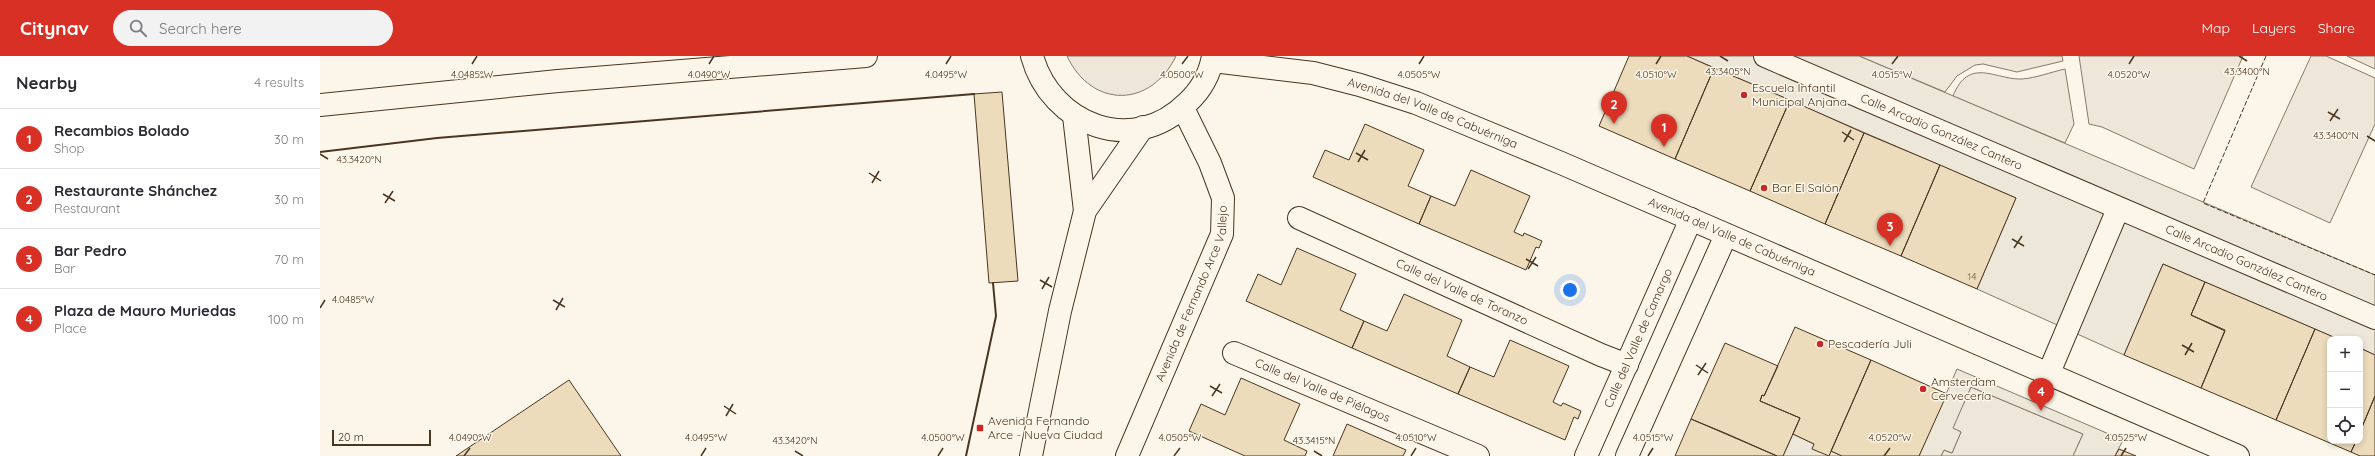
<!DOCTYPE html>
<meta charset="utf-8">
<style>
body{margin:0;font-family:Quicksand,sans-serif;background:#f2f2f3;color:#2b2b33}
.controls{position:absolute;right:12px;bottom:12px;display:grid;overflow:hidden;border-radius:8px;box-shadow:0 2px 6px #0003}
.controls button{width:36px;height:36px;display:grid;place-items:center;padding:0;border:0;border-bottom:1px solid #e1e1e2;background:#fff;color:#2b2b33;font:20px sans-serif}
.scale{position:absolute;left:12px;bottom:10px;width:99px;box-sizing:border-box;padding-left:4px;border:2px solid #4a3520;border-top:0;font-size:11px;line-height:14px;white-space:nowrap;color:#4a3520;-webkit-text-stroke:3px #fbf6e9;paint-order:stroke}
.you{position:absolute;left:1250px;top:234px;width:14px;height:14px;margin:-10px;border:3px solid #fff;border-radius:50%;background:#1a73e8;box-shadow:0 0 0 6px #1a73e833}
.badge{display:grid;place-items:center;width:26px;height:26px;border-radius:50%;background:#d93025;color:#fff;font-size:13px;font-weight:700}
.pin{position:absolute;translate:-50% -33px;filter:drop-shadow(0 1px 2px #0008)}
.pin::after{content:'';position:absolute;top:21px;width:14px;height:12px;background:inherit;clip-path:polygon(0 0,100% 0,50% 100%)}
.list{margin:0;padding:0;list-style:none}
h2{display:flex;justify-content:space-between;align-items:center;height:52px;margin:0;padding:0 16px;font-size:17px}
h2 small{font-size:13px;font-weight:400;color:#7c7c81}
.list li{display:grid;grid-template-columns:26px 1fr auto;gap:12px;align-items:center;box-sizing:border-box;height:60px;padding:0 16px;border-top:1px solid #e1e1e2}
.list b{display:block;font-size:15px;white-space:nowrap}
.list p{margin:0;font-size:13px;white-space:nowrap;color:#7c7c81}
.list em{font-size:13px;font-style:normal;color:#7c7c81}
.icon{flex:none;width:22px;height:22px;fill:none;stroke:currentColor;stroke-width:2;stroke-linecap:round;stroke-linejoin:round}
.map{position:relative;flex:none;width:2055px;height:400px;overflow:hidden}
header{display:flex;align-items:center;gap:24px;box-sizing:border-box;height:56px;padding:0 20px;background:#d93025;color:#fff}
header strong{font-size:19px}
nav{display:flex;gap:22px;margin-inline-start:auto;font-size:14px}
.search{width:280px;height:36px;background:#f2f2f3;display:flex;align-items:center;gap:10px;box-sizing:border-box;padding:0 14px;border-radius:22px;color:#7c7c81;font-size:15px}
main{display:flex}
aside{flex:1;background:#fff}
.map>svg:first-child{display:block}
.green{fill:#ede6d9;stroke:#887966}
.parking{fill:#ede7d9;stroke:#887966}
.building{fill:#ecdcbc;stroke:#4a3520}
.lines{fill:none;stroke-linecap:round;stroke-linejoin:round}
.minor-casing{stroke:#4a3520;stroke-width:24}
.major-casing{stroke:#4a3520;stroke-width:24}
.minor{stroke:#fbf6e9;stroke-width:22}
.major{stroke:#fbf6e9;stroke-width:22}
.fence{stroke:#4a3520;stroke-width:1;stroke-dasharray:5 2;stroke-linecap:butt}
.wall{stroke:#4a3520;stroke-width:2}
.ticks{fill:none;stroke:#4a3520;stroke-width:1.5}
.poi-dot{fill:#c62828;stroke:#fbf6e9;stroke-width:1.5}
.labels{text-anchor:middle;stroke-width:3;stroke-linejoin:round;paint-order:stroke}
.number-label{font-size:10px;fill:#725f47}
.poi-label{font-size:12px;fill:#4a3520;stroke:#fbf6e9;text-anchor:start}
.street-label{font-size:12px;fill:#4a3520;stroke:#fbf6e9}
.ticks-label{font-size:10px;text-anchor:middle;fill:#4a3520;stroke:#fbf6e9;stroke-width:3;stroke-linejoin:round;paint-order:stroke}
</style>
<header>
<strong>Citynav</strong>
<div class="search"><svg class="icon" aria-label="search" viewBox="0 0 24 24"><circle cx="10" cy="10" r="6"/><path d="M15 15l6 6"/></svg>Search here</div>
<nav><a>Map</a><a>Layers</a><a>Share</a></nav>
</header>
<main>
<aside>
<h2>Nearby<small>4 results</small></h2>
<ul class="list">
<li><span class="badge">1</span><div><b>Recambios Bolado</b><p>Shop</p></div><em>30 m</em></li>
<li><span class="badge">2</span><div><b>Restaurante Shánchez</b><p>Restaurant</p></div><em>30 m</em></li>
<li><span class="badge">3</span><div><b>Bar Pedro</b><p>Bar</p></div><em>70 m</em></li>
<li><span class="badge">4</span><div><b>Plaza de Mauro Muriedas</b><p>Place</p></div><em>100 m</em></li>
</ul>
</aside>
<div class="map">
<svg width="2055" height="400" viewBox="0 0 2055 400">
<rect width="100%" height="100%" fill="#fbf6e9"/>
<path class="green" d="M 747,0 L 856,0 C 831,52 772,53 747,0 Z
M 1539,0 L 1742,0 L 1743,5 L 1697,16 L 1663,8 L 1655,9 L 1637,20 L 1625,36 Z
M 1759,0 L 1923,0 L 1874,113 L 1782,71 L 1769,68 Z
M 1991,0 L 2006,0 L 2055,22 L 2055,68 L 2010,167 L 1931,131 Z
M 2027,0 L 2055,0 L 2055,13 Z
M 1745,13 L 1754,68 L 1745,87 L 1633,40 C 1649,0 1675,24 1702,23 C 1716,22 1731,16 1745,13 Z
M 1651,331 L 1763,378 L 1753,400 L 1621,400 L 1624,394 L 1632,397 L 1641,376 L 1632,372 Z"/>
<path class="parking" d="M 1367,0 L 1539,0 L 2055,219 L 2055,299 L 2040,292 L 2040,283 L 2018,283 L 1843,208 L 1804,299 L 1657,233 L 1696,142 Z
M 1637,313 L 1803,384 L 1795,400 L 1753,400 L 1763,378 L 1651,331 L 1633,372 L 1641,376 L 1632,397 L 1624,394 L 1621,400 L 1599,400 Z
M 1473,378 L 1494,388 L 1509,400 L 1511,395 L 1522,400 L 1463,400 Z"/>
<path class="building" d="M 1309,0 L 1367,0 L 1394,12 L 1355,103 L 1279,70 Z
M 1394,12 L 1470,44 L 1430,135 L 1355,103 Z
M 682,36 L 698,225 L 669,227 L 654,38 Z
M 1470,44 L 1544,77 L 1505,168 L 1430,135 Z
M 1045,68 L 1104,94 L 1088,130 L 1111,140 L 1099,168 L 993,121 L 1005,94 L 1029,104 Z
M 1544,77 L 1620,109 L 1581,200 L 1505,168 Z
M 1620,109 L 1696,142 L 1657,233 L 1581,200 Z
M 1151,114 L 1210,140 L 1194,176 L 1203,180 L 1204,177 L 1222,185 L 1219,192 L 1216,191 L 1206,214 L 1099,168 L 1111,140 L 1135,150 Z
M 977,192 L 1036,218 L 1020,254 L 1044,265 L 1032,292 L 926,245 L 938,218 L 961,229 Z
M 1843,208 L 1885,226 L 1871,259 L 1905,274 L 1881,332 L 1804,299 Z
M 1885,226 L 1995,273 L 1956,364 L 1881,332 L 1905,275 L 1871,259 Z
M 1084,238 L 1142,264 L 1127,300 L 1150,311 L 1138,338 L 1032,292 L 1044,265 L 1067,275 Z
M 1475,271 L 1551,304 L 1509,400 L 1492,393 L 1494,388 L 1473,378 L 1480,362 L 1440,345 L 1442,339 L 1444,340 Z
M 1995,273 L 2018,283 L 2010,283 L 2010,385 L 2036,385 L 2031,396 L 1956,364 Z
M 1190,284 L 1249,310 L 1233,346 L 1241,350 L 1243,347 L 1261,355 L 1258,363 L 1254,361 L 1245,384 L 1138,338 L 1150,311 L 1174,321 Z
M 1405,287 L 1458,310 L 1444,340 L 1442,339 L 1440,345 L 1480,362 L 1463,400 L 1457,400 L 1371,363 Z
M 2040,292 L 2055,299 L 2055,340 L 2040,376 Z
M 1551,304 L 1627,338 L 1599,400 L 1522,400 L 1511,395 Z
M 921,322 L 980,348 L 964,384 L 987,395 L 985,400 L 925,400 L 869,375 L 881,348 L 905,359 Z
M 249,324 L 301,400 L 136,400 Z
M 2055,340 L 2055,400 L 2040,400 L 2031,396 L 2036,385 L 2040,385 L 2040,376 Z
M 1371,363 L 1405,377 L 1457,400 L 1355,400 Z
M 1027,368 L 1086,394 L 1083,400 L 1013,400 Z
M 1799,393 L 1816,400 L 1795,400 Z"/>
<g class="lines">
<defs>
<g id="minor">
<path id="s1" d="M 1445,0 L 2055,262"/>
<path id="s2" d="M 893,5 L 993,17 L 1040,29 L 1096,47 L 1241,107 L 1918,400"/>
<path d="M 754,60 L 765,155"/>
<path id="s3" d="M 979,162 L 1281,299 L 1307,309"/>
<path id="s4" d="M 914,297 L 1158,400"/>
<path d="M 1728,319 L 1798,153"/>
<path d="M 711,400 L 740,255 L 765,155 L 823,71"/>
<path id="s5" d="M 807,400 L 902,178 L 903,142 L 890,107 L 863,52"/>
<path id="s6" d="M 1266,400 L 1371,163"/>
<path d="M 1307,400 L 1406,179"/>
</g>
<path id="major" d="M 712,0 C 731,69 813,101 867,47 C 880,35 890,18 893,0
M 0,49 L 238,25 L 546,0"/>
</defs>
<use href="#minor" class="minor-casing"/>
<use href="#major" class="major-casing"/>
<use href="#minor" class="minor"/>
<use href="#major" class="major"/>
<path class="fence" d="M 1946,0 L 1883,147 L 2055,219"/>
<path class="wall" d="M 0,96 L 117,82 L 654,38
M 646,400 L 676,260 L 673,227"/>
</g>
<path class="ticks" d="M 1400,0 L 1408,5M 1919,0 L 1927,5M 152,8 L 157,0M 389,8 L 394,0M 626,8 L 631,0M 862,8 L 868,0M 1099,8 L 1104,0M 1336,8 L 1341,0M 1572,8 L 1578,0M 1809,8 L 1814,0M 2008,56 L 2020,63M 2010,65 L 2018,53M 1522,76 L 1534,84M 2047,80 L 2055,85M 1524,86 L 1531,74M 1036,97 L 1048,104M 0,98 L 8,103M 1038,106 L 1045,94M 549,117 L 561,125M 552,127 L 559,115M 63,138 L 75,145M 65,147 L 73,135M 1692,183 L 1704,190M 1694,192 L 1702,180M 1206,203 L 1218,210M 1208,213 L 1216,201M 720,224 L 732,231M 722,233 L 729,221M 233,244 L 245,251M 0,252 L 5,244M 236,254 L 243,242M 1862,289 L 1874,296M 1865,299 L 1872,287M 1376,309 L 1388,317M 1378,319 L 1386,307M 890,330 L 902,337M 892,340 L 900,328M 404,350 L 416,358M 406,360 L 413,348M 475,395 L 483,400M 994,395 L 1002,400M 144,400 L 150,392M 381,400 L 386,392M 618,400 L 623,392M 854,400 L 860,392M 1091,400 L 1096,392M 1328,400 L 1333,392M 1564,400 L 1570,392M 1801,400 L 1806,392"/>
<g class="poi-dot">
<circle cx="1424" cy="39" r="4"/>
<circle cx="1444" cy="132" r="4"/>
<circle cx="1500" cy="288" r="4"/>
<circle cx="1603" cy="333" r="4"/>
<rect x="656" y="368" width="8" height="8" rx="2"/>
</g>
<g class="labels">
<g class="number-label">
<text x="1652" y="224">14</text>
</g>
<g class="poi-label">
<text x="1432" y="36">Escuela Infantil<tspan x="1432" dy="14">Municipal Anjana</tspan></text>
<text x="1452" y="136">Bar El Salón</text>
<text x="1508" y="292">Pescadería Juli</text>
<text x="1611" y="330">Amsterdam<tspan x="1611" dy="14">Cervecería</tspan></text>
<text x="668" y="369">Avenida Fernando<tspan x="668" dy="14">Arce - Nueva Ciudad</tspan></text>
</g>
<g class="street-label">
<text dy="4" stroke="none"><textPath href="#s2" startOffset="227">Avenida del Valle de Cabuérniga</textPath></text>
<text dy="4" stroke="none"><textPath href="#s1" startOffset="192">Calle Arcadio González Cantero</textPath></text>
<text dy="4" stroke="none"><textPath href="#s2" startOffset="551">Avenida del Valle de Cabuérniga</textPath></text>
<text dy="4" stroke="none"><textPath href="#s1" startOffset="524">Calle Arcadio González Cantero</textPath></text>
<text dy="4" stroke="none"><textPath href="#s3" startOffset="179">Calle del Valle de Toranzo</textPath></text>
<text dy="4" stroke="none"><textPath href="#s5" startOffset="176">Avenida de Fernando Arce Vallejo</textPath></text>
<text dy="4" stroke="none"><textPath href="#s6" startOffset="129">Calle del Valle de Camargo</textPath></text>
<text dy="4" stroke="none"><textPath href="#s4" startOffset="96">Calle del Valle de Piélagos</textPath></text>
</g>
</g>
<g class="ticks-label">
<text x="1408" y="19">43.3405°N</text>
<text x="1927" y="19">43.3400°N</text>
<text x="152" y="22">4.0485°W</text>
<text x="389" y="22">4.0490°W</text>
<text x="626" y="22">4.0495°W</text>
<text x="862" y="22">4.0500°W</text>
<text x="1099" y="22">4.0505°W</text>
<text x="1336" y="22">4.0510°W</text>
<text x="1572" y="22">4.0515°W</text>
<text x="1809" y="22">4.0520°W</text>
<text x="2016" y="83">43.3400°N</text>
<text x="39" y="107">43.3420°N</text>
<text x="33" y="247">4.0485°W</text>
<text x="150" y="385">4.0490°W</text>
<text x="386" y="385">4.0495°W</text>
<text x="623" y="385">4.0500°W</text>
<text x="860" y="385">4.0505°W</text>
<text x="1096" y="385">4.0510°W</text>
<text x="1333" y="385">4.0515°W</text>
<text x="1570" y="385">4.0520°W</text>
<text x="1806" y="385">4.0525°W</text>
<text x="475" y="388">43.3420°N</text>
<text x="994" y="388">43.3415°N</text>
</g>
</svg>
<div class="controls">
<button>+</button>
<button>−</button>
<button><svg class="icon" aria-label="locate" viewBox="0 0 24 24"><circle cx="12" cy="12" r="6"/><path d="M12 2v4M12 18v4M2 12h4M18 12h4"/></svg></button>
</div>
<div class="scale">20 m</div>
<div class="you"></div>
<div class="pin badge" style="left:1344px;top:91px">1</div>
<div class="pin badge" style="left:1294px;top:68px">2</div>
<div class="pin badge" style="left:1570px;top:190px">3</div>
<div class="pin badge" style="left:1721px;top:355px">4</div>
</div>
</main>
